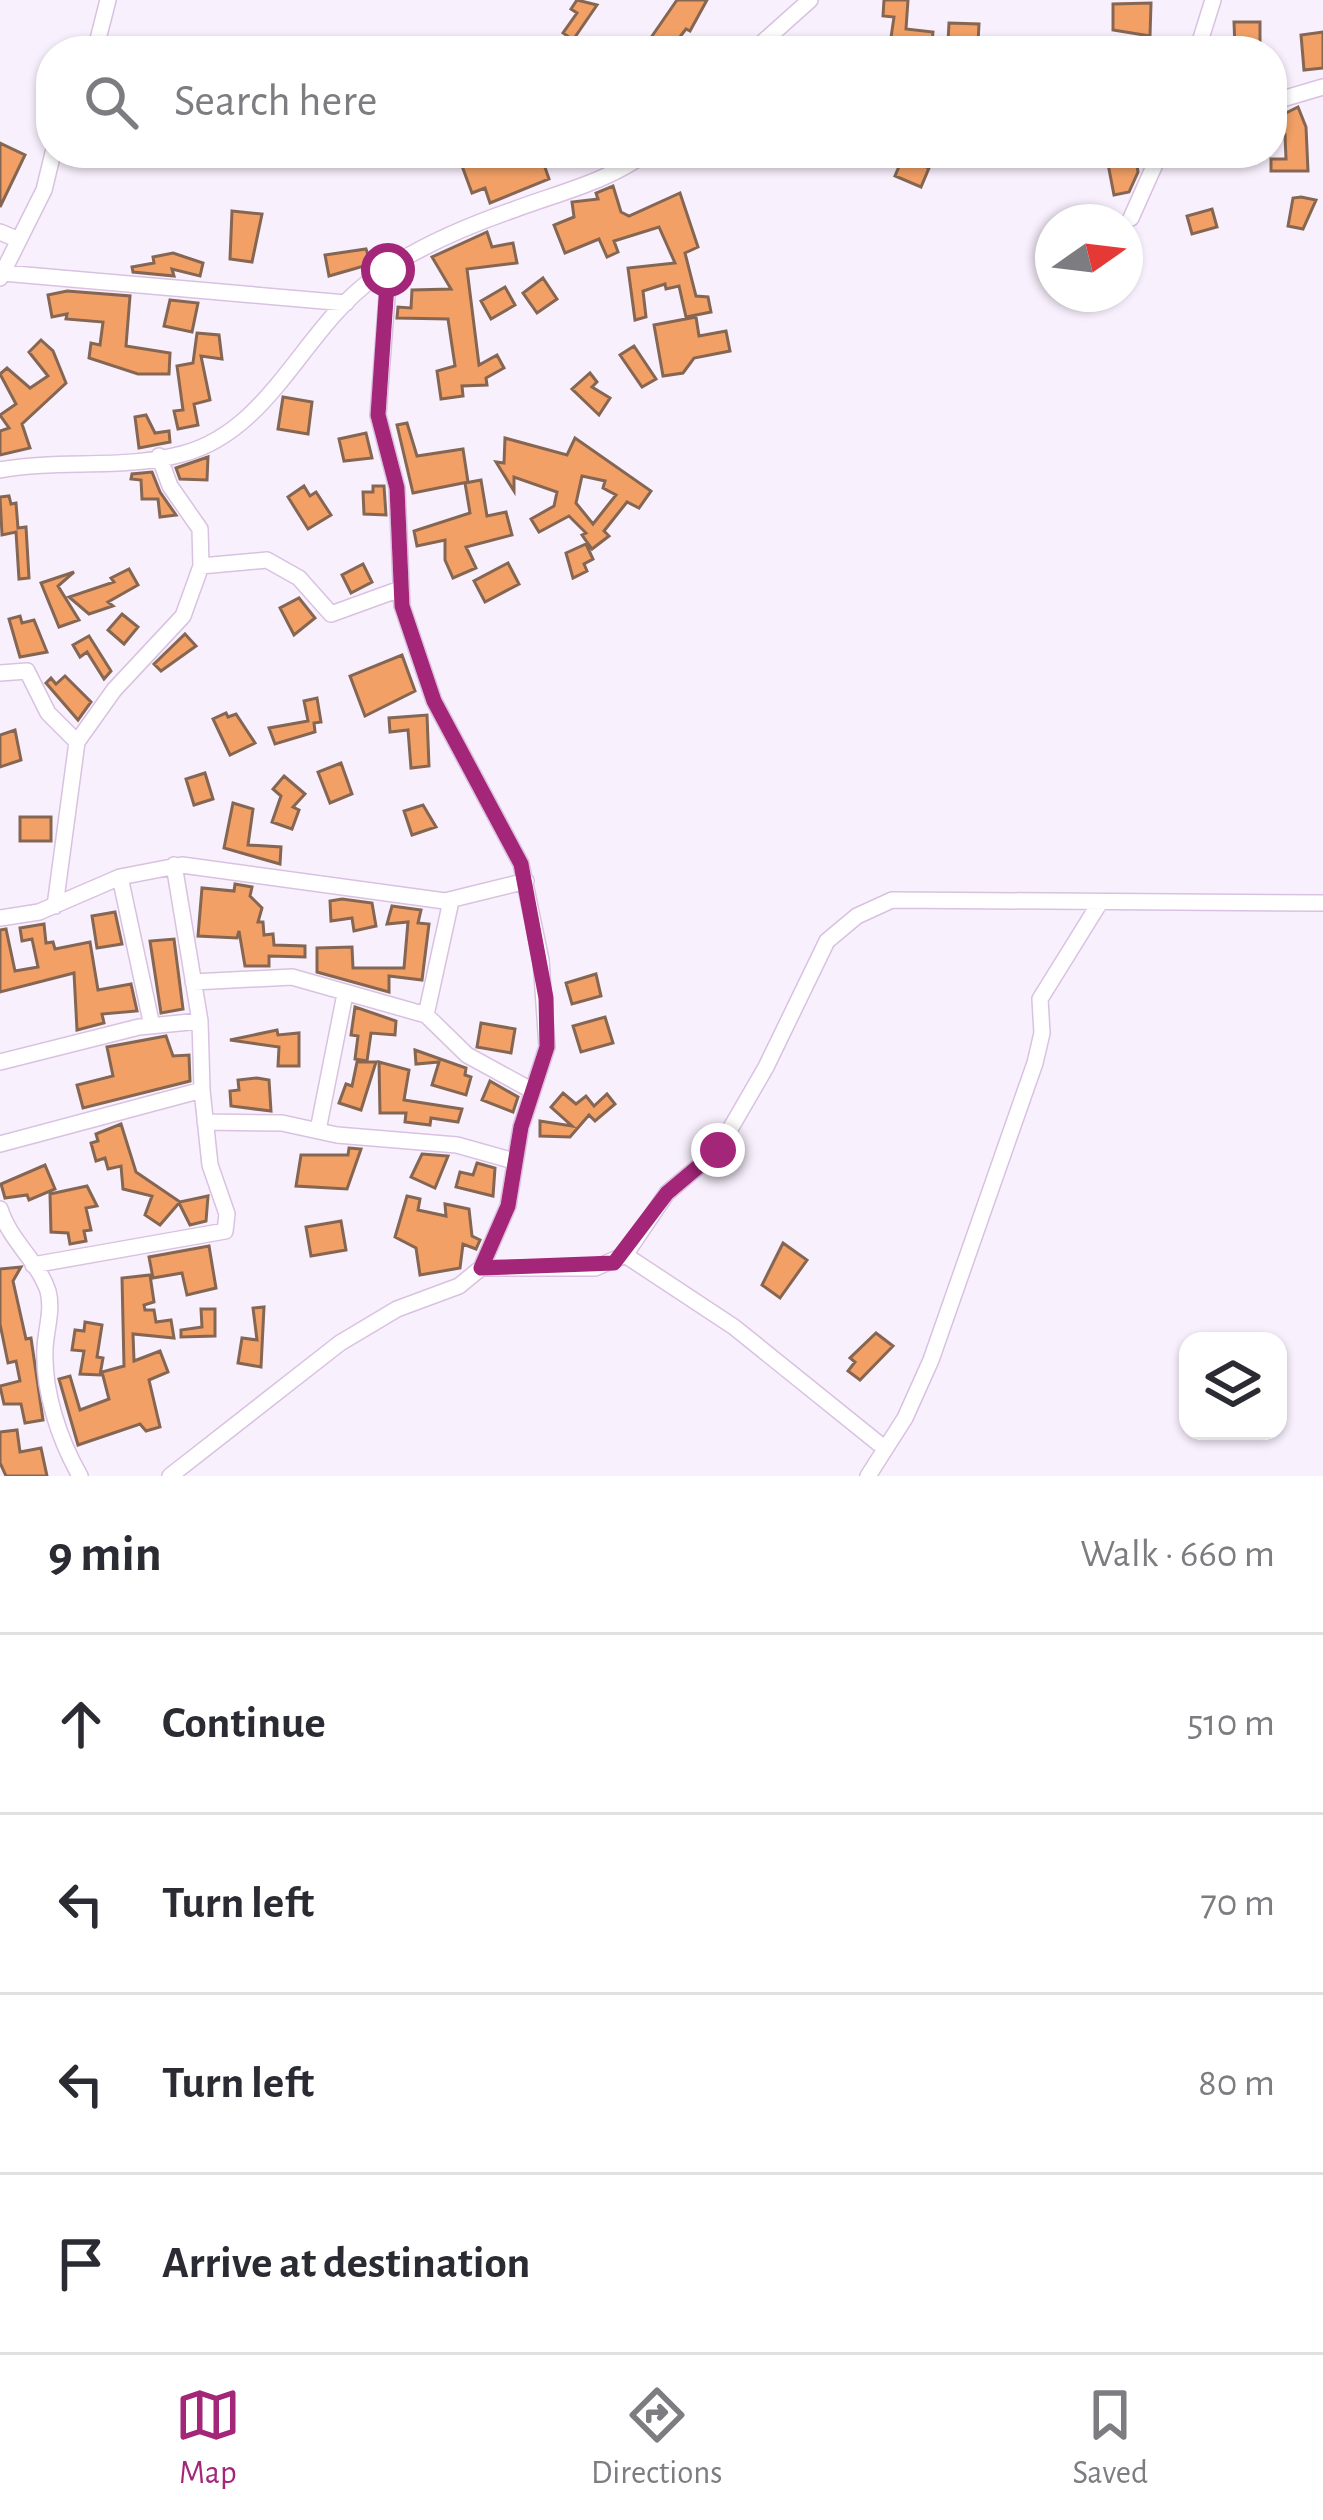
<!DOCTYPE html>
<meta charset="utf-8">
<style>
body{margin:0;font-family:"Alegreya Sans",sans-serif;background:#f2f2f3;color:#2b2b33}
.controls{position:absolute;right:36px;bottom:36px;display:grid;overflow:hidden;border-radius:24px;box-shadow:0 3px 9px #0004}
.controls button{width:108px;height:108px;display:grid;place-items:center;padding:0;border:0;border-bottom:3px solid #e1e1e2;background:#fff;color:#2b2b33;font:60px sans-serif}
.compass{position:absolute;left:1035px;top:204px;width:108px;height:108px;border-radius:50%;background:#fff;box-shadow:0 3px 9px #0004;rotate:76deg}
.stop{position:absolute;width:36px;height:36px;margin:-27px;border:9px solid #a32679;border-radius:50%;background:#fff}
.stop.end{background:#a32679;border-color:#fff;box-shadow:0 3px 12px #0008}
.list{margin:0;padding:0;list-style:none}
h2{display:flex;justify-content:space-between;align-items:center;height:156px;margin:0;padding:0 48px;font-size:51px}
h2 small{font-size:39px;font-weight:400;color:#7c7c81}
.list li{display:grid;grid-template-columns:78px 1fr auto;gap:36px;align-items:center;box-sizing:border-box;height:180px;padding:0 48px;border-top:3px solid #e1e1e2}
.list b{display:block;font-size:45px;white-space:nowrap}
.list em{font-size:39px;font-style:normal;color:#7c7c81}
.icon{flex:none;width:66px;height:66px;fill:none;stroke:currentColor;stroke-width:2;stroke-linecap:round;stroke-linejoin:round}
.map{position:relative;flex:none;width:1323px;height:1476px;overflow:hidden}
.search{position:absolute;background:#fff;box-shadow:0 3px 9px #0004;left:36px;right:36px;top:36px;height:132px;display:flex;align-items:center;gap:30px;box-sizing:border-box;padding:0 42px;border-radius:48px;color:#7c7c81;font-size:45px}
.sheet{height:876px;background:#fff}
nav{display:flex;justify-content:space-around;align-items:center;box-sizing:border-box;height:168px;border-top:3px solid #e1e1e2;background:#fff;font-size:33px;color:#7c7c81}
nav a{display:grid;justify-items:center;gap:6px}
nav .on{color:#a32679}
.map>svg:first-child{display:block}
.building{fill:#f2a066;stroke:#856652;stroke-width:3;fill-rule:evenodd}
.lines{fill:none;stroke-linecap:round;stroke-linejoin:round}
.minor-casing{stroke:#d9c2e1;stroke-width:18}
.minor{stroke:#fff;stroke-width:15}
.route{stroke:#a32679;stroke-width:15}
</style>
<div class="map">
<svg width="1323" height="1476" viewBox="0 0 1323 1476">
<rect width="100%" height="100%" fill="#f9f0fd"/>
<path class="building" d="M 577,0 L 597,5 L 573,40 L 563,33 L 577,13 L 571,9 Z
M 677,0 L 707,0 L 690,31 L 686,29 L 669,51 L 650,39 Z
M 884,0 L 908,0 L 906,29 L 933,32 L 931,51 L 889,51 L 894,17 L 883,16 Z
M 1151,3 L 1150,36 L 1113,30 L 1113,4 Z
M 1234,22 L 1260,22 L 1260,49 L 1235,49 Z
M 949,23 L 979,24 L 978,43 L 948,42 Z
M 1323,32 L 1323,68 L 1304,70 L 1301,35 Z
M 1298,107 L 1306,127 L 1308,171 L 1271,171 L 1271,159 L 1286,159 L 1285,135 L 1272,138 L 1272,120 Z
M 0,143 L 25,155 L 0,207 Z
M 500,153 L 540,153 L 549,179 L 490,203 L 485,188 L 472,193 L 462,166 Z
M 1118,153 L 1135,153 L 1138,172 L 1129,192 L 1114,195 L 1108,164 L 1118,162 Z
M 903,157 L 929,168 L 921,187 L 895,176 Z
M 613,186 L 621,212 L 629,216 L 680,193 L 698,247 L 685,253 L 696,296 L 708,297 L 711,312 L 686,317 L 679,286 L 666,289 L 665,284 L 643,291 L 646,317 L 635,320 L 628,268 L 675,263 L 659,227 L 614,241 L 618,252 L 607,257 L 599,239 L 565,253 L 554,225 L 574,217 L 572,202 L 598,199 L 596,193 Z
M 1301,197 L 1316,200 L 1303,229 L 1288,226 L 1293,198 Z
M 1212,209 L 1217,227 L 1192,234 L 1187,216 Z
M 232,211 L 262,214 L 252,262 L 230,259 Z
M 487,232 L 492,247 L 513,243 L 517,263 L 467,269 L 479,365 L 497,355 L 504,368 L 486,378 L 487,385 L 462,386 L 463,396 L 441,399 L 437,371 L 455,366 L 448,319 L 397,318 L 398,307 L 411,308 L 412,290 L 451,289 L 432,257 Z
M 366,249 L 371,264 L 329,276 L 325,255 Z
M 173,253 L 203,263 L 200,276 L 172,269 L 174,276 L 133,272 L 132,267 L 154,263 L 153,257 Z
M 543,278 L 557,299 L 537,313 L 523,293 Z
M 505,287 L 515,305 L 491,319 L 481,301 Z
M 67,291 L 130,296 L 126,346 L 170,353 L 169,374 L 138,374 L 89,358 L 91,343 L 100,345 L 103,322 L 66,319 L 67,314 L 52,317 L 48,295 Z
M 170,300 L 198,303 L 192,332 L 164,326 Z
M 696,317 L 699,336 L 726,331 L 730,351 L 694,358 L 683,373 L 663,376 L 654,325 Z
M 197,333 L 219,335 L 222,359 L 201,356 L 210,400 L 194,404 L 198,425 L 178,429 L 174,411 L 183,410 L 177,366 L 193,363 Z
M 41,340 L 53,351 L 66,383 L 22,424 L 30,448 L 0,455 L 0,431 L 9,428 L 0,415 L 16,404 L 0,374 L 7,368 L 30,388 L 48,376 L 29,352 Z
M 634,346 L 656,379 L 642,387 L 620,355 Z
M 590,373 L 597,382 L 592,387 L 610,398 L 599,415 L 572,389 Z
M 283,397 L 312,402 L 308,434 L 278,429 Z
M 146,415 L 155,433 L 169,431 L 170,442 L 139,448 L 135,417 Z
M 407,423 L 417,456 L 463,449 L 468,482 L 413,493 L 397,425 Z
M 366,433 L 372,458 L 344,461 L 339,439 Z
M 505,438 L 567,455 L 575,438 L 651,491 L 639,508 L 627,502 L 604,531 L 609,536 L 592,549 L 582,535 L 586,533 L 569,516 L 539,532 L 531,519 L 554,506 L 557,492 L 514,477 L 514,491 L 496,462 L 504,463 ZM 582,476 L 605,481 L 603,488 L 616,495 L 593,524 L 576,503 Z
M 208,457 L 207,480 L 180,479 L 176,468 Z
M 152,472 L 160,492 L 176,515 L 160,517 L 158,499 L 142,499 L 141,480 L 131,479 L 132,474 Z
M 481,480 L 487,516 L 506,512 L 512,535 L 466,547 L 476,568 L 453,578 L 445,560 L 445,540 L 417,546 L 414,531 L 470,513 L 465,483 Z
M 304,486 L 310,496 L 316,492 L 331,515 L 308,529 L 288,497 Z
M 373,486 L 384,486 L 386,515 L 364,514 L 363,492 L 373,492 Z
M 9,496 L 11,504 L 16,503 L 18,528 L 26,527 L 29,578 L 19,579 L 16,532 L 2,535 L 0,497 Z
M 586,544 L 593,559 L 584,564 L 587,571 L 573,578 L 566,553 Z
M 508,563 L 519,584 L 485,602 L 474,581 Z
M 363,564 L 372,582 L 351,593 L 342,575 Z
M 129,569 L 138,585 L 108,602 L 113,606 L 89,614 L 69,597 L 114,582 L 111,578 Z
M 74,572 L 58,586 L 79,620 L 59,627 L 41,583 Z
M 299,598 L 315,618 L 294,635 L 280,608 Z
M 122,614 L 138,627 L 124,644 L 108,630 Z
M 20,616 L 22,623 L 34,620 L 47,652 L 20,657 L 9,619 Z
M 185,634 L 196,646 L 161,671 L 154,664 Z
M 89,636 L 111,671 L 104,679 L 87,652 L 80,657 L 73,645 Z
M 402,655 L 415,691 L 365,716 L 350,676 Z
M 65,676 L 91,702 L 78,720 L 46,683 L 51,678 L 56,684 Z
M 317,698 L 321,722 L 314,723 L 315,732 L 275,744 L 269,728 L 308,721 L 304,701 Z
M 226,713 L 228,717 L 236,714 L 255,743 L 230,755 L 213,719 Z
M 427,715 L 429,766 L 411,768 L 408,730 L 390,732 L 389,718 Z
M 15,730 L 21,760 L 0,767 L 0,735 Z
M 341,763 L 352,794 L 330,803 L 318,772 Z
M 205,773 L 213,799 L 194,805 L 186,779 Z
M 284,776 L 305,794 L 293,807 L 299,810 L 292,829 L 272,822 L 281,796 L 273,789 Z
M 233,803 L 253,809 L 248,845 L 281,847 L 280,864 L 224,848 Z
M 423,805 L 436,827 L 412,835 L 404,811 Z
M 20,817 L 51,817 L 51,841 L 20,841 Z
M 235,884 L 252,887 L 250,896 L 262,908 L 258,922 L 263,922 L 264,935 L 273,934 L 274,945 L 305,946 L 305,957 L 269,956 L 269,966 L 245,966 L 239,931 L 237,938 L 198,936 L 202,888 L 234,891 Z
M 342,899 L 372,903 L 376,926 L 354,931 L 352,918 L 331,921 L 330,901 Z
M 392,906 L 421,910 L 418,923 L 429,924 L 422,980 L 389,976 L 389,992 L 317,972 L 317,948 L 352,947 L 353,968 L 404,968 L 408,922 L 387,924 Z
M 115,912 L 122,944 L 97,948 L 92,916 Z
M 44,924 L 46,943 L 53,942 L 55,949 L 90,942 L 98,990 L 131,984 L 137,1011 L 102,1014 L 104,1023 L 77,1030 L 74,973 L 0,992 L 0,930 L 6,929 L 15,971 L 38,967 L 32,939 L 22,941 L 20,928 Z
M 174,939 L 183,1009 L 161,1013 L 150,941 Z
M 596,974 L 601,996 L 572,1004 L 566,983 Z
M 355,1007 L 396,1021 L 395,1035 L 371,1033 L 367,1061 L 355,1059 L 358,1036 L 351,1035 Z
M 605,1017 L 613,1043 L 581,1052 L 573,1026 Z
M 481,1023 L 515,1029 L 511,1053 L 477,1047 Z
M 277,1030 L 278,1035 L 299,1033 L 299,1066 L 278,1066 L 279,1047 L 230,1040 Z
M 166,1036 L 173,1056 L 189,1055 L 190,1081 L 83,1108 L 77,1085 L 113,1076 L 107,1047 Z
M 415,1050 L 466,1068 L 465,1075 L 471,1077 L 466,1095 L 432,1085 L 439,1062 L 416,1064 Z
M 357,1062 L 376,1062 L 361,1110 L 339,1103 L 346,1084 L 352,1086 Z
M 379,1062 L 409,1070 L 404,1100 L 462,1109 L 458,1122 L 431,1118 L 430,1125 L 405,1122 L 406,1113 L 380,1113 Z
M 257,1078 L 269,1080 L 271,1111 L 231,1106 L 230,1091 L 239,1090 L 238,1080 Z
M 490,1081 L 518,1097 L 513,1112 L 482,1100 Z
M 563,1093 L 576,1104 L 586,1096 L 594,1106 L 607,1094 L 615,1104 L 595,1121 L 589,1115 L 570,1137 L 540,1136 L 540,1121 L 572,1126 L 551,1107 Z
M 121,1124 L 136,1172 L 180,1202 L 208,1196 L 206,1221 L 190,1225 L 179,1203 L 160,1225 L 145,1215 L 152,1196 L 123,1189 L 121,1166 L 108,1169 L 105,1158 L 96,1161 L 91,1143 L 98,1141 L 96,1134 Z
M 349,1148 L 361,1149 L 347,1189 L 296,1186 L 301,1155 L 348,1155 Z
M 422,1154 L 448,1156 L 435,1188 L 411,1177 Z
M 477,1163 L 495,1168 L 493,1196 L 456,1187 L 460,1172 L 473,1175 Z
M 45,1165 L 55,1189 L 29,1200 L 27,1195 L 5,1198 L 1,1184 Z
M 87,1186 L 97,1206 L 86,1208 L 91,1230 L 84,1231 L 86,1241 L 70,1244 L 68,1233 L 51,1232 L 50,1194 Z
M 407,1196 L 420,1199 L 418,1210 L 446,1216 L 445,1204 L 469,1209 L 472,1236 L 480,1240 L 476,1249 L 463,1244 L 460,1268 L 420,1275 L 416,1248 L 395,1237 Z
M 341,1221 L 346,1250 L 311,1256 L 306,1227 Z
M 783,1243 L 807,1260 L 780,1298 L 762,1285 Z
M 209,1246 L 216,1288 L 187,1295 L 182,1273 L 153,1278 L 149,1257 Z
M 21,1267 L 13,1281 L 26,1339 L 31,1338 L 43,1420 L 25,1423 L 21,1404 L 4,1404 L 0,1386 L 20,1381 L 16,1361 L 8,1363 L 0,1324 L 0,1269 Z
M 150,1275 L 154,1302 L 144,1305 L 145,1310 L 154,1310 L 156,1322 L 171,1320 L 174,1338 L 133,1334 L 134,1361 L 160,1351 L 168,1372 L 149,1380 L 160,1427 L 146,1431 L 140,1424 L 78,1445 L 59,1379 L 70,1376 L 80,1410 L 109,1399 L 102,1372 L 124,1366 L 122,1278 Z
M 264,1307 L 261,1367 L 238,1363 L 242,1338 L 257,1340 L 253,1308 Z
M 201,1309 L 215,1309 L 215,1336 L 181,1337 L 181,1330 L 202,1327 Z
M 85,1322 L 102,1325 L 97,1357 L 103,1358 L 100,1375 L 80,1374 L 84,1351 L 72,1350 L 75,1330 L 84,1331 Z
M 876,1333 L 893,1346 L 860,1380 L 848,1371 L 855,1362 L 850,1358 Z
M 17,1430 L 20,1452 L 41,1448 L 47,1476 L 6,1476 L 0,1463 L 0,1432 Z"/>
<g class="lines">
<defs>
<path id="minor" d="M 95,51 L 108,0
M 753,51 L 810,0
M 1197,51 L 1213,0
M 1272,102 L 1323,87
M 1131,218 L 1160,153
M 0,232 L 19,240
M 3,273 L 346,303
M 0,278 L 44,190 L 53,153
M 0,470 C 59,459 124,470 182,454 C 271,431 303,328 374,278 C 413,249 467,226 513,210 C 558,193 607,182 646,153
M 201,566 L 267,560 L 299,578 L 331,614 L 400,589
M 0,673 L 27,671 L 48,713 L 77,742
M 120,877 L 152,1026
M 55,906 L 77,742 L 114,690 L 183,616 L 201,566 L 200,529 L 170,486 L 159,456
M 0,918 L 39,912 L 120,877 L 182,865 L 445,901 L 526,881
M 193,982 L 292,977 L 426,1015 L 467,1055 L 531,1090
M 426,1015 L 451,901
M 0,1062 L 139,1027 L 200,1021
M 205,1122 L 282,1123 L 337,1135 L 457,1145 L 514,1161
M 318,1130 L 345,994
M 0,1144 L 202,1090 L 200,1021 L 174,865
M 0,1209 C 10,1241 38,1261 48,1291 C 53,1310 46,1329 45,1348 C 43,1391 59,1439 80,1476
M 625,1255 L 734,1327 L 883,1447
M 33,1265 L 225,1231 L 227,1214 L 210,1165 L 202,1090
M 481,1268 L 595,1268 L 625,1255 L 667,1193 L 718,1150 L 766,1067 L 827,941 L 857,916 L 892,900 L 1323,903
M 170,1476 L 340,1343 L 397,1309 L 459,1286 L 481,1268 L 508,1206 L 521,1127 L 547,1047 L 541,960 L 521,864 L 434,701 L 402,606 L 397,488 L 378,415 L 389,270
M 868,1476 L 905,1418 L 931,1360 L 1035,1063 L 1042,1033 L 1040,999 L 1099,904"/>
</defs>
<use href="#minor" class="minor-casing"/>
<use href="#minor" class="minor"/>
</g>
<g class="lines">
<path class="route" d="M 388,270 L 378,415 L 397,488 L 402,606 L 434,701 L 521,864 L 546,998 L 547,1047 L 521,1127 L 508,1206 L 481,1268 L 614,1263 L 667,1193 L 718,1150"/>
</g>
</svg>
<div class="controls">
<button><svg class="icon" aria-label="layers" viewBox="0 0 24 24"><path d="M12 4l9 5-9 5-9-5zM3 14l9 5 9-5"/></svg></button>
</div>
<svg class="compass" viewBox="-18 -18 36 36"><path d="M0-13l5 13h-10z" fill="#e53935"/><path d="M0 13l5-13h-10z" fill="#7c7c81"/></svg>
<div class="stop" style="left:388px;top:270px"></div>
<div class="stop end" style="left:718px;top:1150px"></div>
<div class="search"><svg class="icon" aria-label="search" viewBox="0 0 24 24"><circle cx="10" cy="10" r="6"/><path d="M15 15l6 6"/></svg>Search here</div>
</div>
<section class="sheet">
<h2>9 min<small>Walk · 660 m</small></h2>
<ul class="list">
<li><svg class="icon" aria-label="ahead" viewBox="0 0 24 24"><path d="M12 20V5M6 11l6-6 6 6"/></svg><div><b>Continue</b></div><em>510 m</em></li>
<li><svg class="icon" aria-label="left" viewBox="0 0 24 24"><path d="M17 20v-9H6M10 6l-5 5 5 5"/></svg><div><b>Turn left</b></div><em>70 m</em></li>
<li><svg class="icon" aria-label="left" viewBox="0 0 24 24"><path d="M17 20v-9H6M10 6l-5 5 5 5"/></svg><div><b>Turn left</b></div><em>80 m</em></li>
<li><svg class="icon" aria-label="arrive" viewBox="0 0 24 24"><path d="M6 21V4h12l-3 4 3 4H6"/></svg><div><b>Arrive at destination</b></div></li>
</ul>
</section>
<nav>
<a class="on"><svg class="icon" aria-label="map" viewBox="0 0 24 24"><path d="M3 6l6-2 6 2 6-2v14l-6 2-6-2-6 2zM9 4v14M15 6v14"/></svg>Map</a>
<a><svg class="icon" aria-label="directions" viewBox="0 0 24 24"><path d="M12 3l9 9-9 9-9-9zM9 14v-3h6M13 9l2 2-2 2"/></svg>Directions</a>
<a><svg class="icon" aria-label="saved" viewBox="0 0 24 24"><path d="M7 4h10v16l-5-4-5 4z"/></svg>Saved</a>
</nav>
